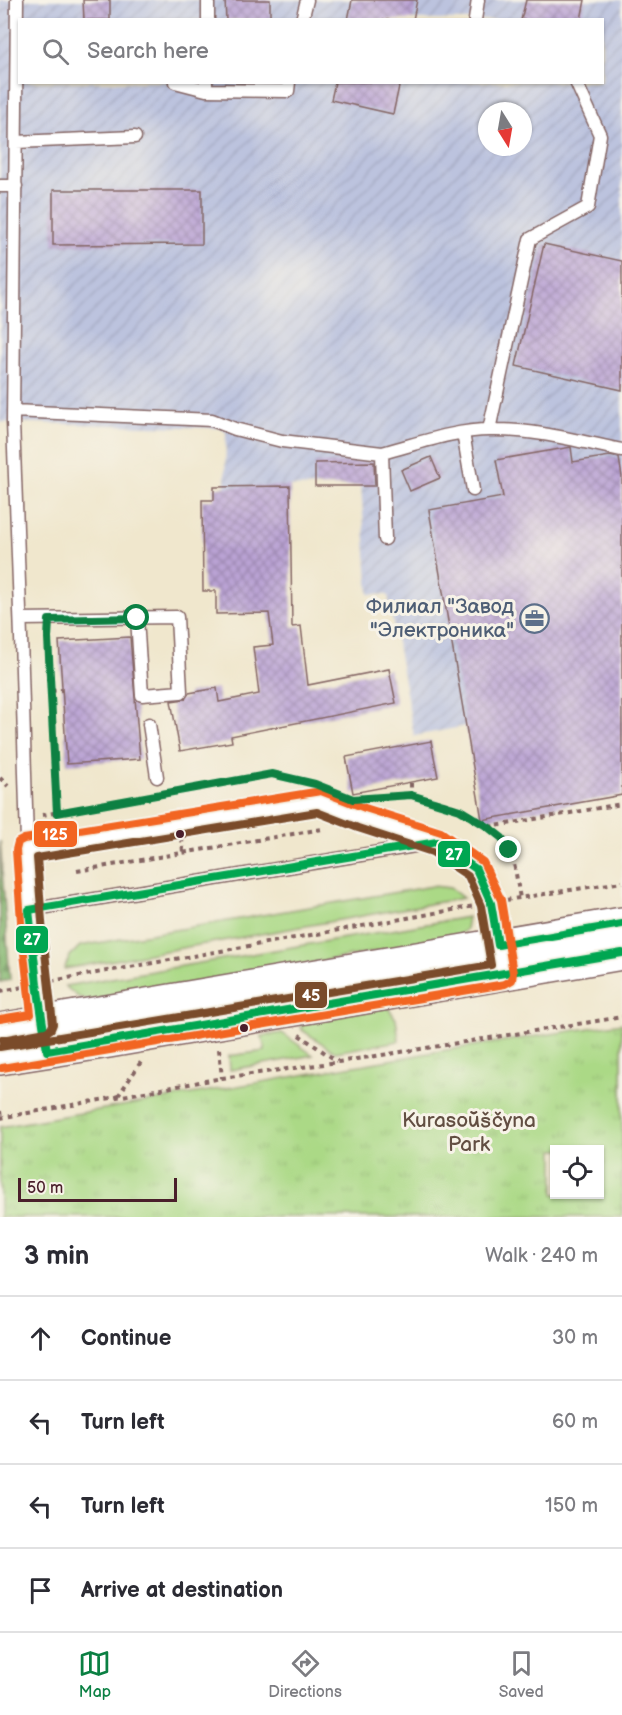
<!DOCTYPE html>
<meta charset="utf-8">
<style>
body{margin:0;font-family:"Balsamiq Sans",sans-serif;background:#f2f2f3;color:#2b2b33}
.controls{position:absolute;right:18px;bottom:18px;display:grid;overflow:hidden;border-radius:0px;box-shadow:0 2px 4px #0004}
.controls button{width:54px;height:54px;display:grid;place-items:center;padding:0;border:0;border-bottom:2px solid #e1e1e2;background:#fff;color:#2b2b33;font:30px sans-serif}
.compass{position:absolute;left:478px;top:102px;width:54px;height:54px;border-radius:50%;background:#fff;box-shadow:0 2px 4px #0004;rotate:169deg}
.scale{position:absolute;left:18px;bottom:15px;width:159px;box-sizing:border-box;padding-left:6px;border:3px solid #4a1f2b;border-top:0;font-size:16px;line-height:21px;white-space:nowrap;color:#4a1f2b;-webkit-text-stroke:4px #f7f3e8;paint-order:stroke}
.stop{position:absolute;width:18px;height:18px;margin:-14px;border:4px solid #0b8043;border-radius:50%;background:#fff}
.stop.end{background:#0b8043;border-color:#fff;box-shadow:0 2px 6px #0008}
.list{margin:0;padding:0;list-style:none}
h2{display:flex;justify-content:space-between;align-items:center;height:78px;margin:0;padding:0 24px;font-size:26px}
h2 small{font-size:20px;font-weight:400;color:#7c7c81}
.list li{display:grid;grid-template-columns:39px 1fr auto;gap:18px;align-items:center;box-sizing:border-box;height:84px;padding:0 24px;border-top:2px solid #e1e1e2}
.list b{display:block;font-size:22px;white-space:nowrap}
.list em{font-size:20px;font-style:normal;color:#7c7c81}
.icon{flex:none;width:33px;height:33px;fill:none;stroke:currentColor;stroke-width:2;stroke-linecap:round;stroke-linejoin:round}
.map{position:relative;flex:none;width:622px;height:1217px;overflow:hidden}
.search{position:absolute;background:#fff;box-shadow:0 2px 4px #0004;left:18px;right:18px;top:18px;height:66px;display:flex;align-items:center;gap:15px;box-sizing:border-box;padding:0 21px;border-radius:0px;color:#7c7c81;font-size:22px}
.sheet{height:414px;background:#fff}
nav{display:flex;justify-content:space-around;align-items:center;box-sizing:border-box;height:84px;border-top:2px solid #e1e1e2;background:#fff;font-size:16px;color:#7c7c81}
nav a{display:grid;justify-items:center;gap:3px}
nav .on{color:#0b8043}
.map>svg:first-child{display:block}
.industrial{fill:url(#industrial-furrows);fill-rule:evenodd}
.green{fill:#abd986;stroke:#7a7c58;stroke-width:1.5}
.forest{fill:url(#forest-firs);stroke:#696c4f;stroke-width:1.5}
.park{fill:url(#park-tufts);stroke:#7a7c58;stroke-width:1.5;fill-rule:evenodd}
.building{fill:url(#building-cross-hatch)}
.lines{fill:none;stroke-linecap:round;stroke-linejoin:round}
.lane-casing{stroke:#846564;stroke-width:15}
.secondary-casing{stroke:#846564;stroke-width:36}
.path{stroke:#846564;stroke-width:4;stroke-dasharray:4.5 4.5;stroke-linecap:butt}
.lane{stroke:#fff;stroke-width:12}
.secondary{stroke:#fff;stroke-width:33}
.bus-1-casing{stroke:#f7f3e8;stroke-width:12}
.bus-2-casing{stroke:#f7f3e8;stroke-width:12}
.bus-3-casing{stroke:#f7f3e8;stroke-width:12}
.bus-1{stroke:#00a651;stroke-width:8}
.bus-2{stroke:#7a4b2a;stroke-width:8}
.bus-3{stroke:#f26522;stroke-width:8}
.route{stroke:#0b8043;stroke-width:8}
.bus-dot{fill:#4a1f2b;stroke:#f7f3e8;stroke-width:2}
.labels{text-anchor:middle;stroke-width:6;stroke-linejoin:round;paint-order:stroke}
.service-label{font-size:21px;fill:#4e5e75;stroke:#f7f3e8;text-anchor:end}
.park-label{font-size:21px;fill:#624e42;stroke:#f7f3e8}
.line-badge{stroke:#f7f3e8;stroke-width:2}
.badge-label{font-size:16px;text-anchor:middle;font-weight:bold;fill:#fff}
</style>
<div class="map">
<svg width="622" height="1217" viewBox="0 0 622 1217">
<defs>
<pattern id="industrial-furrows" width="10" height="10" patternUnits="userSpaceOnUse" patternTransform="scale(1.5)"><rect width="10" height="10" fill="#bcc3de"/><path d="M-1 1l2-2M0 10L10 0M9 11l2-2" fill="none" stroke="#a3a7bf"/></pattern>
<pattern id="forest-firs" width="22" height="20" patternUnits="userSpaceOnUse" patternTransform="scale(1.5)"><rect width="22" height="20" fill="#88b973"/><path d="M5 1l3.5 6h-7zM16 11l3.5 6h-7z" fill="#71965f"/></pattern>
<pattern id="park-tufts" width="24" height="20" patternUnits="userSpaceOnUse" patternTransform="scale(1.5)"><rect width="24" height="20" fill="#abd986"/><path d="M3 7l-1-3M5 7V3M7 7l1-3M15 17l-1-3M17 17v-4M19 17l1-3" fill="none" stroke="#95ba74"/></pattern>
<pattern id="building-cross-hatch" width="8" height="8" patternUnits="userSpaceOnUse" patternTransform="scale(1.5)"><rect width="8" height="8" fill="#baa3d4"/><path d="M0 0l8 8M0 8l8-8" fill="none" stroke="#9984ac"/></pattern>
</defs>
<rect width="100%" height="100%" fill="#f7f3e8"/>
<filter id="ink" filterUnits="userSpaceOnUse"><feTurbulence type="fractalNoise" baseFrequency=".0167" numOctaves="2"/><feDisplacementMap in="SourceGraphic" scale="12" xChannelSelector="R" yChannelSelector="G"/><feConvolveMatrix kernelMatrix="1 2 1 2 8 2 1 2 1" color-interpolation-filters="sRGB"/></filter>
<filter id="wash" filterUnits="userSpaceOnUse"><feTurbulence type="fractalNoise" baseFrequency=".008" numOctaves="4" result="noise"/><feDisplacementMap in="SourceGraphic" scale="24" xChannelSelector="R" yChannelSelector="G"/><feGaussianBlur stdDeviation="1.35" result="paint"/><feColorMatrix in="noise" values="0 0 0 0 0 0 0 0 0 0 0 0 0 0 0 0 0 1.4 0 .05"/><feComposite in="paint" operator="in"/></filter>
<g filter="url(#wash)">
<rect width="100%" height="100%" fill="#f0e7cd"/>
<path class="industrial" d="M 0,0 L 622,0 L 622,795 L 482,820 L 466,726 L 414,736 L 388,595 L 369,594 L 361,486 L 225,487 L 226,432 L 220,428 L 0,422 ZM 20,20 L 602,20 L 602,82 L 20,82 ZM 487,111 L 523,111 L 523,147 L 487,147 Z"/>
<path class="green" d="M 433,886 L 450,888 L 463,898 L 64,969 L 70,956 L 80,946 Z
M 468,917 L 466,929 L 456,938 L 91,1001 L 78,997 L 65,986 Z
M 385,1003 L 396,1019 L 399,1041 L 335,1052 L 302,1030 L 299,1017 Z
M 282,1033 L 313,1055 L 230,1070 L 229,1056 L 265,1051 L 262,1036 Z"/>
<path class="forest" d="M 0,841 L 10,980 L 0,982 Z"/>
<path class="park" d="M 622,1023 L 622,1217 L 0,1217 L 0,1127 L 453,1049 ZM 554,1150 L 600,1150 L 600,1194 L 554,1194 Z"/>
<g id="blocks">
<path class="building" d="M 83,0 L 110,0 L 110,20 L 84,20 Z
M 225,0 L 270,0 L 270,20 L 226,20 Z
M 352,0 L 417,0 L 413,20 L 348,20 Z
M 526,0 L 585,0 L 581,20 L 521,20 Z
M 335,82 L 400,82 L 393,114 L 331,100 Z
M 53,190 L 202,190 L 202,244 L 53,245 Z
M 544,244 L 622,261 L 622,390 L 516,366 Z
M 571,447 L 573,462 L 610,456 L 619,458 L 622,477 L 622,795 L 482,820 L 429,510 L 503,497 L 496,460 Z
M 431,457 L 440,478 L 410,491 L 401,470 Z
M 374,462 L 375,486 L 315,486 L 315,463 Z
M 290,486 L 292,627 L 301,626 L 308,685 L 389,669 L 396,703 L 231,736 L 232,742 L 180,751 L 171,701 L 185,699 L 189,693 L 217,688 L 219,702 L 259,694 L 253,647 L 273,645 L 269,613 L 216,614 L 216,591 L 203,591 L 202,500 L 214,500 L 214,487 Z
M 130,637 L 140,759 L 67,764 L 59,641 Z
M 431,741 L 438,777 L 353,793 L 346,757 Z"/>
</g>
</g>
<g filter="url(#ink)">
<use href="#blocks" fill-opacity="0" stroke="#846564" stroke-width="1.5"/>
<g class="lines">
<defs>
<path id="lane" d="M 17,0 L 13,422 L 21,637 L 29,910 L 37,984 L 43,1021
M 208,20 L 208,0
M 302,20 L 307,0
M 475,20 L 478,0
M 175,82 L 206,90
M 206,82 L 206,90 L 288,91 L 289,82
M 16,142 L 135,137
M 0,186 L 16,186
M 13,411 L 212,420 L 235,429 L 282,441 L 382,453
M 489,430 L 530,239 L 588,207 L 600,135 L 576,82
M 463,433 L 473,490
M 385,539 L 382,453 C 417,444 454,430 490,430 C 535,429 578,441 622,450
M 21,619 L 177,617 L 181,692 L 142,695 L 137,618
M 149,724 L 157,777
M 26,849 L 318,801 L 361,818 L 437,842 L 476,869 L 491,903 L 498,944
M 29,910 L 433,843"/>
<path id="secondary" d="M 0,1030 L 622,924
M 0,1058 L 109,1041 L 622,953"/>
</defs>
<use href="#lane" class="lane-casing"/>
<use href="#secondary" class="secondary-casing"/>
<path class="path" d="M 48,633 L 57,813
M 51,691 L 62,690
M 0,778 L 8,786
M 411,783 L 411,795 C 427,800 446,803 461,810 C 478,819 503,833 510,852 C 516,866 517,883 520,898
M 163,793 L 272,774 L 315,784
M 358,798 L 411,795
M 42,815 L 156,795
M 489,827 L 622,804
M 182,838 L 183,853
M 77,871 L 322,829
M 506,900 L 622,882
M 51,981 L 475,906
M 0,991 L 23,987
M 299,1035 L 337,1061
M 219,1049 L 222,1078
M 118,1096 L 141,1062
M 0,1111 L 1,1118
M 0,1118 L 222,1078 L 338,1062 L 622,1017"/>
<use href="#lane" class="lane"/>
<use href="#secondary" class="secondary"/>
<defs>
<path id="bus-1" d="M 622,924 L 498,945 L 491,903 L 476,869 L 437,842 L 29,910 L 37,984 L 47,1051 L 622,953"/>
<path id="bus-2" d="M 0,1047 L 491,965 L 481,906 L 468,876 L 432,852 L 358,828 L 317,812 L 37,858 L 43,934 L 53,1024 L 51,1029 L 46,1032 L 2,1040"/>
<path id="bus-3" d="M 0,1019 L 31,1014 L 22,936 L 16,850 L 18,842 L 24,839 L 321,791 L 365,808 L 441,832 L 483,862 L 501,900 L 513,973 L 512,980 L 505,984 L 2,1068"/>
</defs>
<use href="#bus-1" class="bus-1-casing"/>
<use href="#bus-2" class="bus-2-casing"/>
<use href="#bus-3" class="bus-3-casing"/>
<use href="#bus-1" class="bus-1"/>
<use href="#bus-2" class="bus-2"/>
<use href="#bus-3" class="bus-3"/>
</g>
</g>
<g class="lines" filter="url(#ink)">
<path class="route" d="M 137,618 L 49,620 L 48,638 L 57,813 L 272,774 L 315,784 L 353,799 L 411,795 L 460,810 L 488,827 L 502,838 L 509,850"/>
</g>
<defs>
<symbol id="office-ring" viewBox="-11 -11 22 22"><circle r="9.5" fill="#f7f3e8" stroke="#5c6f8a" stroke-width="1.5"/><path d="M-6-3h4V-5.5h4V-3h4V5H-6ZM-1-4.5V-3h2v-1.5ZM-6 0V1H6V0Z" fill="#5c6f8a"/></symbol>
</defs>
<g fill-rule="evenodd">
<use href="#office-ring" x="518" y="602" width="33" height="33"/>
</g>
<g class="bus-dot">
<circle cx="180" cy="834" r="5"/>
<circle cx="244" cy="1028" r="5"/>
</g>
<g class="labels">
<g class="service-label">
<text x="514" y="613">Филиал "Завод<tspan x="514" dy="24">"Электроника"</tspan></text>
</g>
<g class="park-label">
<text x="469" y="1127">Kurasoŭščyna<tspan x="469" dy="24">Park</tspan></text>
</g>
</g>
<g class="line-badge">
<rect x="33" y="820" width="45" height="28" rx="6" fill="#f26522"/>
<rect x="437" y="840" width="34" height="28" rx="6" fill="#00a651"/>
<rect x="15" y="925" width="34" height="29" rx="6" fill="#00a651"/>
<rect x="294" y="981" width="34" height="28" rx="6" fill="#7a4b2a"/>
</g>
<g class="badge-label">
<text x="55" y="840">125</text>
<text x="454" y="860">27</text>
<text x="32" y="945">27</text>
<text x="311" y="1001">45</text>
</g>
</svg>
<div class="controls">
<button><svg class="icon" aria-label="locate" viewBox="0 0 24 24"><circle cx="12" cy="12" r="6"/><path d="M12 2v4M12 18v4M2 12h4M18 12h4"/></svg></button>
</div>
<svg class="compass" viewBox="-18 -18 36 36"><path d="M0-13l5 13h-10z" fill="#e53935"/><path d="M0 13l5-13h-10z" fill="#7c7c81"/></svg>
<div class="scale">50 m</div>
<div class="stop" style="left:137px;top:618px"></div>
<div class="stop end" style="left:509px;top:850px"></div>
<div class="search"><svg class="icon" aria-label="search" viewBox="0 0 24 24"><circle cx="10" cy="10" r="6"/><path d="M15 15l6 6"/></svg>Search here</div>
</div>
<section class="sheet">
<h2>3 min<small>Walk · 240 m</small></h2>
<ul class="list">
<li><svg class="icon" aria-label="ahead" viewBox="0 0 24 24"><path d="M12 20V5M6 11l6-6 6 6"/></svg><div><b>Continue</b></div><em>30 m</em></li>
<li><svg class="icon" aria-label="left" viewBox="0 0 24 24"><path d="M17 20v-9H6M10 6l-5 5 5 5"/></svg><div><b>Turn left</b></div><em>60 m</em></li>
<li><svg class="icon" aria-label="left" viewBox="0 0 24 24"><path d="M17 20v-9H6M10 6l-5 5 5 5"/></svg><div><b>Turn left</b></div><em>150 m</em></li>
<li><svg class="icon" aria-label="arrive" viewBox="0 0 24 24"><path d="M6 21V4h12l-3 4 3 4H6"/></svg><div><b>Arrive at destination</b></div></li>
</ul>
</section>
<nav>
<a class="on"><svg class="icon" aria-label="map" viewBox="0 0 24 24"><path d="M3 6l6-2 6 2 6-2v14l-6 2-6-2-6 2zM9 4v14M15 6v14"/></svg>Map</a>
<a><svg class="icon" aria-label="directions" viewBox="0 0 24 24"><path d="M12 3l9 9-9 9-9-9zM9 14v-3h6M13 9l2 2-2 2"/></svg>Directions</a>
<a><svg class="icon" aria-label="saved" viewBox="0 0 24 24"><path d="M7 4h10v16l-5-4-5 4z"/></svg>Saved</a>
</nav>
